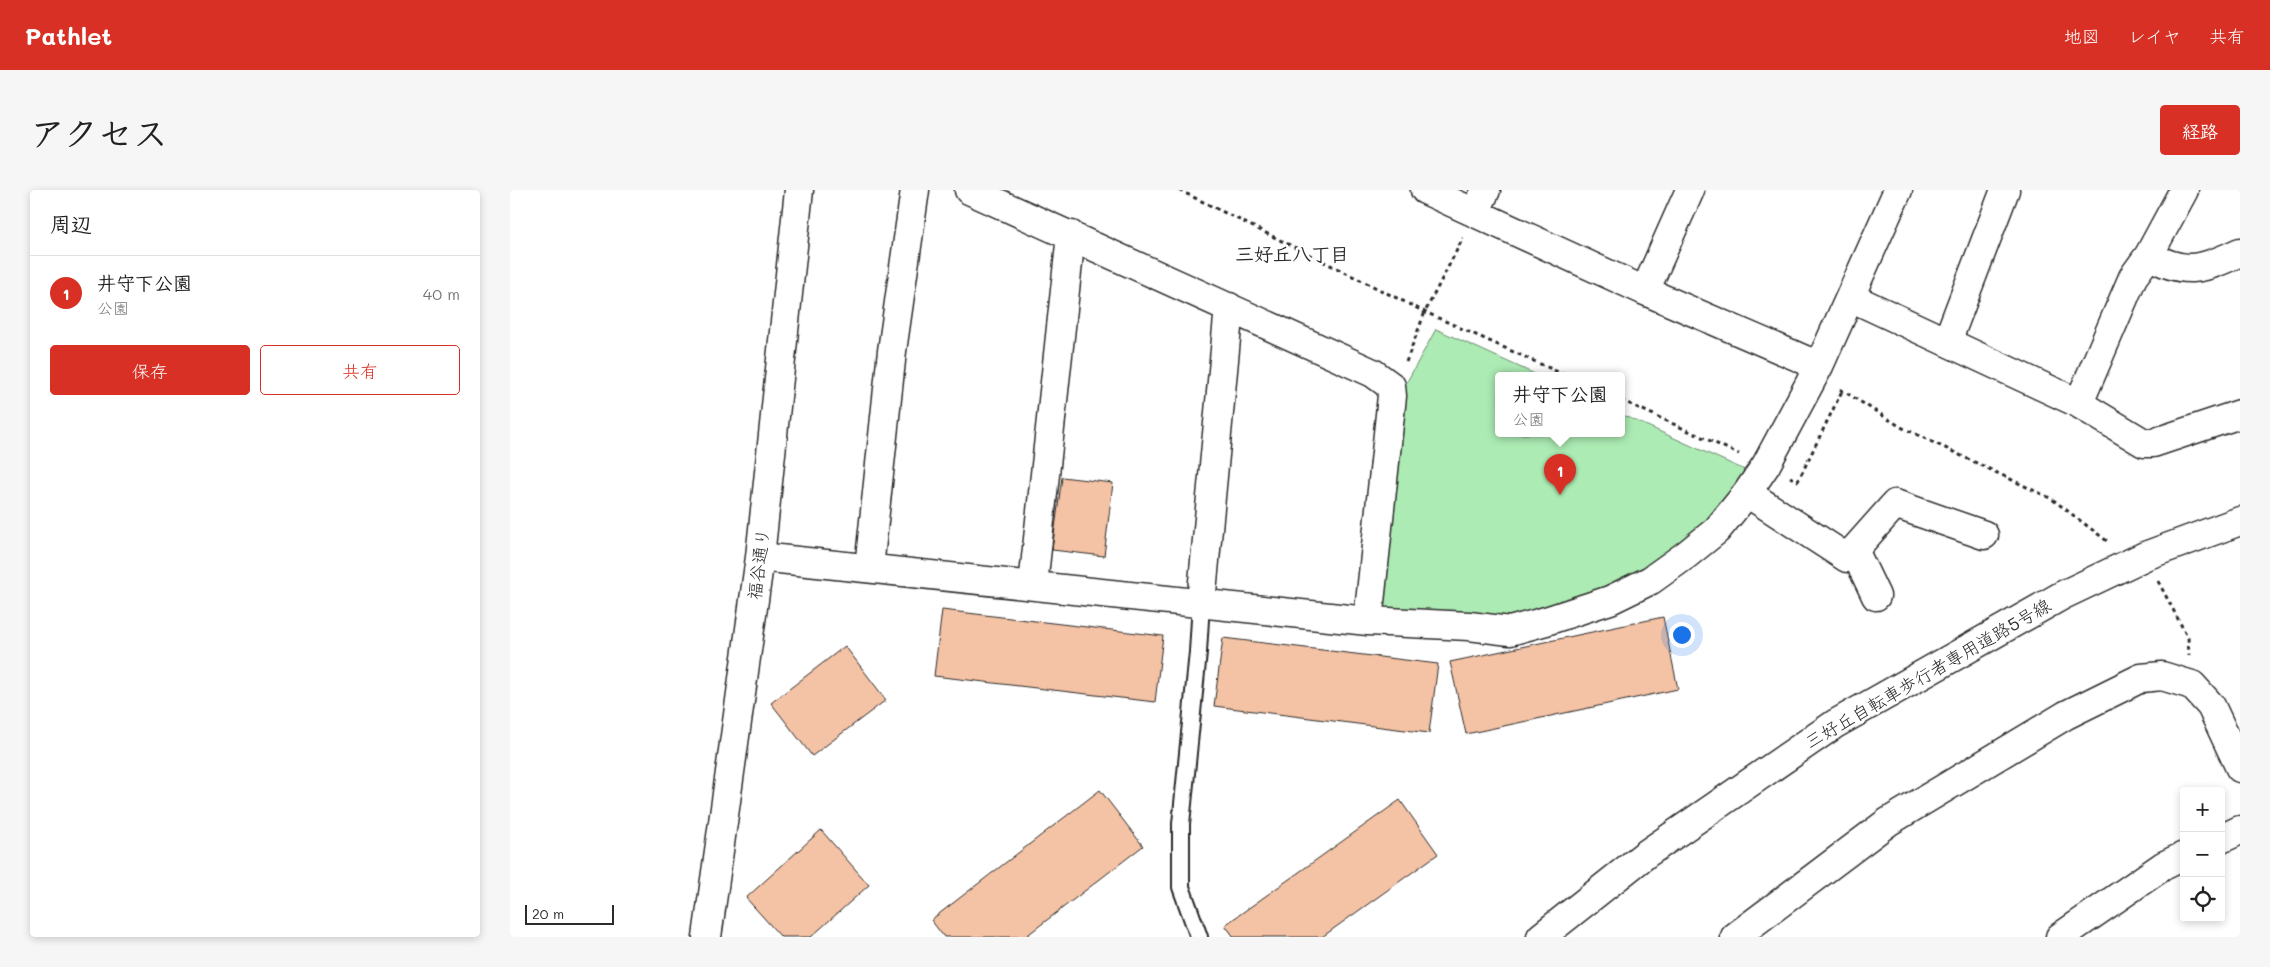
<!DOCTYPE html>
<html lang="ja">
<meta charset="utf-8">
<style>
body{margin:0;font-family:Mali,"Klee One",sans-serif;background:#f6f6f6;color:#222}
.controls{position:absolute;right:15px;bottom:15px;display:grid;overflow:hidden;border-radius:5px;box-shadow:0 2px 8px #0003}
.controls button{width:45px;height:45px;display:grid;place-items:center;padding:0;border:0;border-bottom:1px solid #e0e0e0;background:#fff;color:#222;font:25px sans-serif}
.scale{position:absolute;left:15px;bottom:12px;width:89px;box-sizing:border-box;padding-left:5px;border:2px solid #2b2b2b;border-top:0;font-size:14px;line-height:18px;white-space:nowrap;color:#2b2b2b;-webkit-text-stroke:4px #fff;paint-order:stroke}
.you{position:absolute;left:1171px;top:444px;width:18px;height:18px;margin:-12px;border:4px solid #fff;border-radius:50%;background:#1a73e8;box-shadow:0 0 0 8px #1a73e833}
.badge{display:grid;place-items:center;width:32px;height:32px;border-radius:50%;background:#d93025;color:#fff;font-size:16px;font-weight:700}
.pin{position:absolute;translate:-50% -41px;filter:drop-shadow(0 1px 2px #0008)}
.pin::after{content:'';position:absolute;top:26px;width:18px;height:15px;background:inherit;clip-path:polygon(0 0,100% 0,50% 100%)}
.popup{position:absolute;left:985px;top:182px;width:130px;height:65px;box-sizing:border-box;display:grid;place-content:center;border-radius:5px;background:#fff;filter:drop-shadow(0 1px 4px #0005);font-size:16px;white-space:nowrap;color:#767676}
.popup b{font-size:19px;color:#222}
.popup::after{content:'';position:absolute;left:50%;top:100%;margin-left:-10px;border:10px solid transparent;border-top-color:#fff}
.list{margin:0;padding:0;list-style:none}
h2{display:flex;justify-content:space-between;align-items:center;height:65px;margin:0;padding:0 20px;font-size:21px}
h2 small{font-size:16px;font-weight:400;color:#767676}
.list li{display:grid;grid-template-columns:32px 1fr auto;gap:15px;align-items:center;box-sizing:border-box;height:75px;padding:0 20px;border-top:1px solid #e0e0e0}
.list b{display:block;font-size:19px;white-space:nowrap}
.list p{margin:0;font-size:16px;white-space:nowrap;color:#767676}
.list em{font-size:16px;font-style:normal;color:#767676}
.actions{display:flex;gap:10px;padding:15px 20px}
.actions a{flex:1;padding:11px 0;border:1px solid #d93025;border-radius:5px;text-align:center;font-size:18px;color:#d93025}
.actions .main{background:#d93025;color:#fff}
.icon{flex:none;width:28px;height:28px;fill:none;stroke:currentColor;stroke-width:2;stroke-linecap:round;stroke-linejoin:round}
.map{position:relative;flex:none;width:1730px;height:747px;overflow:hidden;border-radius:5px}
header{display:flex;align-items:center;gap:30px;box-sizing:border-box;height:70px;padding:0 25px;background:#d93025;color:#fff}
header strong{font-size:24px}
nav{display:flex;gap:28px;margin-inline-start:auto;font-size:18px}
.intro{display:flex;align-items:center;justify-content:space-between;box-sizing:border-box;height:120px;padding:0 30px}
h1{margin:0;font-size:35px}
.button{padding:12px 22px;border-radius:5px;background:#d93025;color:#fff;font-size:18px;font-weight:700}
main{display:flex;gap:30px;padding:0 30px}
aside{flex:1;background:#fff;border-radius:5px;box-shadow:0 2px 8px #0003}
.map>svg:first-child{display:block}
.green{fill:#acebb3;stroke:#6c8b6f}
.building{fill:#f4c2a4;stroke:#2b2b2b}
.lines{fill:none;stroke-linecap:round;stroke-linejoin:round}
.lane-casing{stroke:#2b2b2b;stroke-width:20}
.street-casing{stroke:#2b2b2b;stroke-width:31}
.path{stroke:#2b2b2b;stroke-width:3;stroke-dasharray:4 4;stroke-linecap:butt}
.lane{stroke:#fff;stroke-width:16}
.street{stroke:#fff;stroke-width:28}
.labels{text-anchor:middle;stroke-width:5;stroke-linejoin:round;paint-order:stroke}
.street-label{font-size:18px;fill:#2b2b2b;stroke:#fff}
.neighbourhood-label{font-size:19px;font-weight:bold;fill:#2b2b2b;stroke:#fff}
</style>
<header>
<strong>Pathlet</strong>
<nav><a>地図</a><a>レイヤ</a><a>共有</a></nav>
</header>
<div class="intro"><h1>アクセス</h1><a class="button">経路</a></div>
<main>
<aside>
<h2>周辺<small></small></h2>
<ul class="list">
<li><span class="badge">1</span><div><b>井守下公園</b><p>公園</p></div><em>40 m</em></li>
</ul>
<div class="actions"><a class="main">保存</a><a>共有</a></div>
</aside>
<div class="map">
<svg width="1730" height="747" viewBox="0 0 1730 747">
<rect width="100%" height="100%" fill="#fff"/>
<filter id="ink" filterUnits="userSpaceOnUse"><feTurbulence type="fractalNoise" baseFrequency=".02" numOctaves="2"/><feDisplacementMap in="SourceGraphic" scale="10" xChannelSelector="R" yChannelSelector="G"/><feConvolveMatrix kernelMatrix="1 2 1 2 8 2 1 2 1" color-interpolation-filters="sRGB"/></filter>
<g filter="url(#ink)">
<path class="green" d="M 926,139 L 1029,186 L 989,186 L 989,244 L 1111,244 L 1111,224 L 1237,281 L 1206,329 L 1153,367 L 1076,411 L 1007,435 L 868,437 L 888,208 Z"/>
<path class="building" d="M 552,287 L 603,293 L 594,366 L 542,360 Z
M 432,420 L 653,446 L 645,512 L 424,486 Z
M 1153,427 L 1168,499 L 956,544 L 940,472 Z
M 713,448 L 928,474 L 919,543 L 704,516 Z
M 335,456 L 376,510 L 302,566 L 261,513 Z
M 590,600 L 633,656 L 515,747 L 434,747 L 421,730 Z
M 890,610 L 928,664 L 812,747 L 724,747 L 715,735 Z
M 311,640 L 359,695 L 301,747 L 271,747 L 236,708 Z"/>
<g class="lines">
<defs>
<path id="lane" d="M 689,747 L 671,697 L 671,634 L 688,462 L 691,413"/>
<path id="street" d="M 459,0 L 863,183 L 881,196 L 882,206 L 858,431
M 915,0 L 1135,101 L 1309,176
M 965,23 L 976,0
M 1639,65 C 1675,86 1694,79 1730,62
M 1135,101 L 1180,0
M 1340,107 L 1566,212 L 1634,253 L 1643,253 L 1730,224
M 1437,152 L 1495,0
M 1569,213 L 1623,87 L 1639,65 L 1674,0
M 1237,303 L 1337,368 L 1385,314 L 1474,345
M 1344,360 L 1366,406
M 250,367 L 858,431 L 959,436 L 1000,441 L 1036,431 L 1100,410 L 1141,390 L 1176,365 L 1207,340 L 1237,303 L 1256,275 L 1309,176 L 1388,0
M 359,378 L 382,161 L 405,0
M 523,395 L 561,45
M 691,413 L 719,117
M 1711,649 L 1730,640
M 197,747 L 250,367 L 289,0
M 1031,747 L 1136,664 L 1325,534 L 1553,405 L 1635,366 L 1730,331
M 1225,747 L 1378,632 L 1556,525 L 1631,488 L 1652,486 L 1682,495 L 1701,516 L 1730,578
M 1550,747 L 1653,676 L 1674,666"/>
</defs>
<use href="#lane" class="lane-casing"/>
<use href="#street" class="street-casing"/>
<path class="path" d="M 669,0 L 915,122 L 1057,186
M 896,172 L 915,122 L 953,48
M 1330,199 L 1391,237 L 1542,309 L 1597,351
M 1111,210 L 1229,264
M 1280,287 L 1288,291 L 1332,201
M 1648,391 L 1678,448 L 1679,465"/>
<use href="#lane" class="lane"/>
<use href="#street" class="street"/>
</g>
</g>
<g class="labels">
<g class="street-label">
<text transform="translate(249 374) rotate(-83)" y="6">福谷通り</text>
<text transform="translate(1418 484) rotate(-30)" y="6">三好丘自転車歩行者専用道路5号線</text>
</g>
<g class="neighbourhood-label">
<text x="782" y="71">三好丘八丁目</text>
</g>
</g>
</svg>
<div class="controls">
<button>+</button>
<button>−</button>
<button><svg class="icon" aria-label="locate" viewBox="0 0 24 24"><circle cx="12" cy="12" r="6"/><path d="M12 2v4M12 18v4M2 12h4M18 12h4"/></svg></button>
</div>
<div class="scale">20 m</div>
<div class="you"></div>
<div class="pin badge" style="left:1050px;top:305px">1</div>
<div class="popup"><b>井守下公園</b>公園</div>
</div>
</main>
